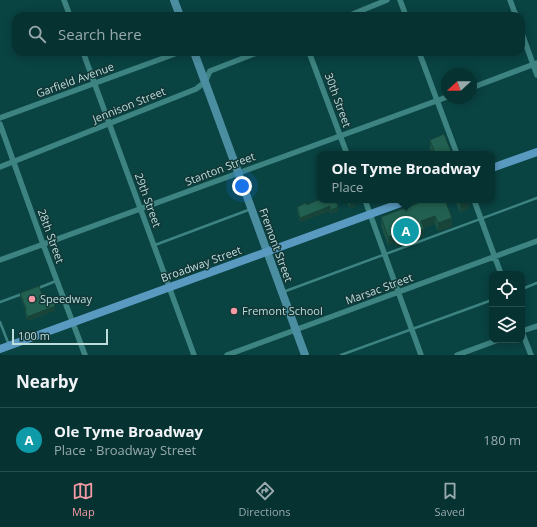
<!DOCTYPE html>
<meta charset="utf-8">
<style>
body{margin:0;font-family:"Open Sans",sans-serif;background:#153e3e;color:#f1f3f6}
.controls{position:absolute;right:12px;bottom:12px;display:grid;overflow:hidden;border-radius:8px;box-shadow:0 2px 10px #0003}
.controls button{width:36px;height:36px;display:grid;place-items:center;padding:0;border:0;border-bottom:1px solid #284d4d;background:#073232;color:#f1f3f6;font:20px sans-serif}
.compass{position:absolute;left:441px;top:68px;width:36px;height:36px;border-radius:50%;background:#073232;box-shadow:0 2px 10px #0003;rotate:249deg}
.scale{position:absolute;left:12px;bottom:10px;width:96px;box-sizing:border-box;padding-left:4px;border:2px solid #bcdddc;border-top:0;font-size:11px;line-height:14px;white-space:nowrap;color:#bcdddc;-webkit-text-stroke:3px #123736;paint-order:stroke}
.you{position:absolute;left:242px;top:186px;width:14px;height:14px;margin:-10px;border:3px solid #fff;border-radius:50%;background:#1a73e8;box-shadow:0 0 0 6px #1a73e833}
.badge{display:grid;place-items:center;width:26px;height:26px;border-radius:50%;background:#f49aa4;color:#fff;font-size:13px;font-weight:700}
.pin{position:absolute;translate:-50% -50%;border:2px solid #fff;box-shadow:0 1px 4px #0006}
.popup{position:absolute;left:317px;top:151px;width:178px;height:52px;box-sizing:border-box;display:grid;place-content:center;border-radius:8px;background:#073232;filter:drop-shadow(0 1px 3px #0005);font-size:13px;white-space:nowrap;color:#98aaac}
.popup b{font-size:15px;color:#f1f3f6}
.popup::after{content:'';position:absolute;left:50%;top:100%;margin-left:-8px;border:8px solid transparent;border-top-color:#073232}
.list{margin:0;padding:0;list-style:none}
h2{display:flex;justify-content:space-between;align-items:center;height:52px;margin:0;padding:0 16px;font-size:17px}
h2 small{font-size:13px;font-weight:400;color:#98aaac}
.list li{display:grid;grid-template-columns:26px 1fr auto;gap:12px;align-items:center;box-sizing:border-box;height:64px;padding:0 16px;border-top:1px solid #284d4d}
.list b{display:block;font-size:15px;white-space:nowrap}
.list p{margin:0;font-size:13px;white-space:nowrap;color:#98aaac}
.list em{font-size:13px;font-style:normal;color:#98aaac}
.icon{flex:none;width:22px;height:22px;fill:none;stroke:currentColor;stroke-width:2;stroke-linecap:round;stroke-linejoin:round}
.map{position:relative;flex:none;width:537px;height:355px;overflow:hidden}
.search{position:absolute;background:#073232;box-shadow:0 2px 10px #0003;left:12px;right:12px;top:12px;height:44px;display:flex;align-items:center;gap:10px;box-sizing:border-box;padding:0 14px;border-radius:12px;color:#98aaac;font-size:15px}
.sheet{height:116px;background:#073232}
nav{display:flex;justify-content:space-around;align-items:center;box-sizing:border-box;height:56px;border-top:1px solid #284d4d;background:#073232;font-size:11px;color:#98aaac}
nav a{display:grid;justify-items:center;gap:2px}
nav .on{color:#f49aa4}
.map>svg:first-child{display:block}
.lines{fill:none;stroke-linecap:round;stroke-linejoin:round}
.lane{stroke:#3d8381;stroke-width:2.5}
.street{stroke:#3d8381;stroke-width:5.5}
.secondary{stroke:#4c8ea1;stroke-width:8}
.primary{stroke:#5a9ac1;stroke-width:8}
.wall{fill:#1d5346}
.shaded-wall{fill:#184439}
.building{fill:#226151;stroke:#184439}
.poi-dot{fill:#f49aa4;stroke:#123736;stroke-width:1.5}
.labels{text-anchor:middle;stroke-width:3;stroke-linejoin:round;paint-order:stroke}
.street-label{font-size:11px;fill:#bcdddc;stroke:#123736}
.poi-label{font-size:11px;fill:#bcdddc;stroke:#123736;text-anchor:start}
</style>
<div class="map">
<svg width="537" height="355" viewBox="0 0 537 355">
<rect width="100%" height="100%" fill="#094342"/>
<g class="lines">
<path class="lane" d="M 155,245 L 251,209
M 36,289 L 56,281
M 522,289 L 537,283
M 283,292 L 537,198
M 0,302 L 22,294
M 0,322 L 9,345
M 341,355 L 492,300"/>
<path class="street" d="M 64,0 L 70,16
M 400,0 L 406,16
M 510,0 L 516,16
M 348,16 L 387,0
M 521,31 L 537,75
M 83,52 L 194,355
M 309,52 L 347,154
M 419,52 L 457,154
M 471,88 L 537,63
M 0,118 L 180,52
M 0,124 L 43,244 L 85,355
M 0,167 L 196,89 L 205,82 L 210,71 L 259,52
M 365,200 L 421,355
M 474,200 L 501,274
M 0,260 L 447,97
M 522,331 L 537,326
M 522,332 L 531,355
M 227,355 L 537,241
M 457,355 L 498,340"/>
<path class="secondary" d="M 174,0 L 180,16
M 194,52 L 305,355"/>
<path class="primary" d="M 492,168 L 537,152
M 0,349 L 409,200"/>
</g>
<path class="wall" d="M 430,140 L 452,154 L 432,154 L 430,149 Z
M 320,199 L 338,211 L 331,214 L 330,211 L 300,222 L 297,211 L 297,207 L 307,205 Z
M 347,200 L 355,200 L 355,207 L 350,209 L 347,202 Z
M 426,200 L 452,227 L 438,231 L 435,224 L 424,228 L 424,237 L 396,247 L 395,243 L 388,245 L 381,226 L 381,217 Z
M 455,200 L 468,200 L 469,209 L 460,213 Z
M 20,293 L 45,302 L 55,311 L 27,321 L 25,314 L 25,309 L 20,297 Z"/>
<path class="shaded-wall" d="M 350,200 L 355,200 L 355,207 L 350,209 Z
M 469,200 L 469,209 L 460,213 L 460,204 Z
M 330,206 L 330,211 L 300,222 L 300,218 Z
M 338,207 L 338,211 L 331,214 L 331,210 Z
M 435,216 L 435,224 L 421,229 L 421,221 Z
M 452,218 L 452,227 L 438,231 L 438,223 Z
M 424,229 L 424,237 L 396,247 L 396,239 Z
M 395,235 L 395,243 L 388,245 L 388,237 Z
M 55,306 L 55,311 L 27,321 L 27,317 Z"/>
<path class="building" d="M 444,134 L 452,154 L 433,154 L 435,153 L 430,140 Z
M 320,199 L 320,200 L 336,200 L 338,207 L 331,210 L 330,206 L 300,218 L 297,207 L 306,203 L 307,205 Z
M 426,200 L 445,200 L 452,218 L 438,223 L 435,216 L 421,221 L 424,229 L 396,239 L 395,235 L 388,237 L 381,217 Z
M 458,200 L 469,200 L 460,204 Z
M 39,286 L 45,302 L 53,299 L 55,306 L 27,317 L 25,309 L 26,309 L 20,293 Z"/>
<g class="poi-dot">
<circle cx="32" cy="299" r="4"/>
<circle cx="234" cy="311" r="4"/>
</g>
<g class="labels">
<g class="street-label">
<text transform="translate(75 80) rotate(-20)" y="4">Garfield Avenue</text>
<text transform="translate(338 100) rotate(70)" y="4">30th Street</text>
<text transform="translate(129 105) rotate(-22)" y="4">Jennison Street</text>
<text transform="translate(220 169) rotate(-21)" y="4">Stanton Street</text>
<text transform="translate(148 200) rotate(70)" y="4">29th Street</text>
<text transform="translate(51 236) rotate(70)" y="4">28th Street</text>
<text transform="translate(276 245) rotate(70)" y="4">Fremont Street</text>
<text transform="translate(201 264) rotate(-20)" y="4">Broadway Street</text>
<text transform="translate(379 289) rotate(-20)" y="4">Marsac Street</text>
</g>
<g class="poi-label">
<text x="40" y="303">Speedway</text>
<text x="242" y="315">Fremont School</text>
</g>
</g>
</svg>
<div class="controls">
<button><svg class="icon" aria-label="locate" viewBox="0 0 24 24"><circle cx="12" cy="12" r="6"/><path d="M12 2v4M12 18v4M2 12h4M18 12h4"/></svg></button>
<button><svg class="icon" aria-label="layers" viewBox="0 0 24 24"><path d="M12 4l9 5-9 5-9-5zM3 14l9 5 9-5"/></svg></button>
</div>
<svg class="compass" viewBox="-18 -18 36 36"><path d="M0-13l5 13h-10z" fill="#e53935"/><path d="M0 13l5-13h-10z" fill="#98aaac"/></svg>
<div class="scale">100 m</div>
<div class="you"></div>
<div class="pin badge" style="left:406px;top:231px;background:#0f9aa8">A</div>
<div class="popup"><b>Ole Tyme Broadway</b>Place</div>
<div class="search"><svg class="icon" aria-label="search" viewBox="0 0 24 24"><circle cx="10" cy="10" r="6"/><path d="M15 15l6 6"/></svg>Search here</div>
</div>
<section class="sheet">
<h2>Nearby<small></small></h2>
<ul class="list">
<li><span class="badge" style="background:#0f9aa8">A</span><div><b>Ole Tyme Broadway</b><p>Place · Broadway Street</p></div><em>180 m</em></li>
</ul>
</section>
<nav>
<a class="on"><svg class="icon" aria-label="map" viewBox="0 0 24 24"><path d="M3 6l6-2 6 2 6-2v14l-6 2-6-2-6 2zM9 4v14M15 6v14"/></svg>Map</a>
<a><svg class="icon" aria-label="directions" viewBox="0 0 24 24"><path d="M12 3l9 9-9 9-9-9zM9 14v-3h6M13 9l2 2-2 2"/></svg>Directions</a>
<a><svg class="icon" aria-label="saved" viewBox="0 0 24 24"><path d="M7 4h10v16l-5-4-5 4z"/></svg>Saved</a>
</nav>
